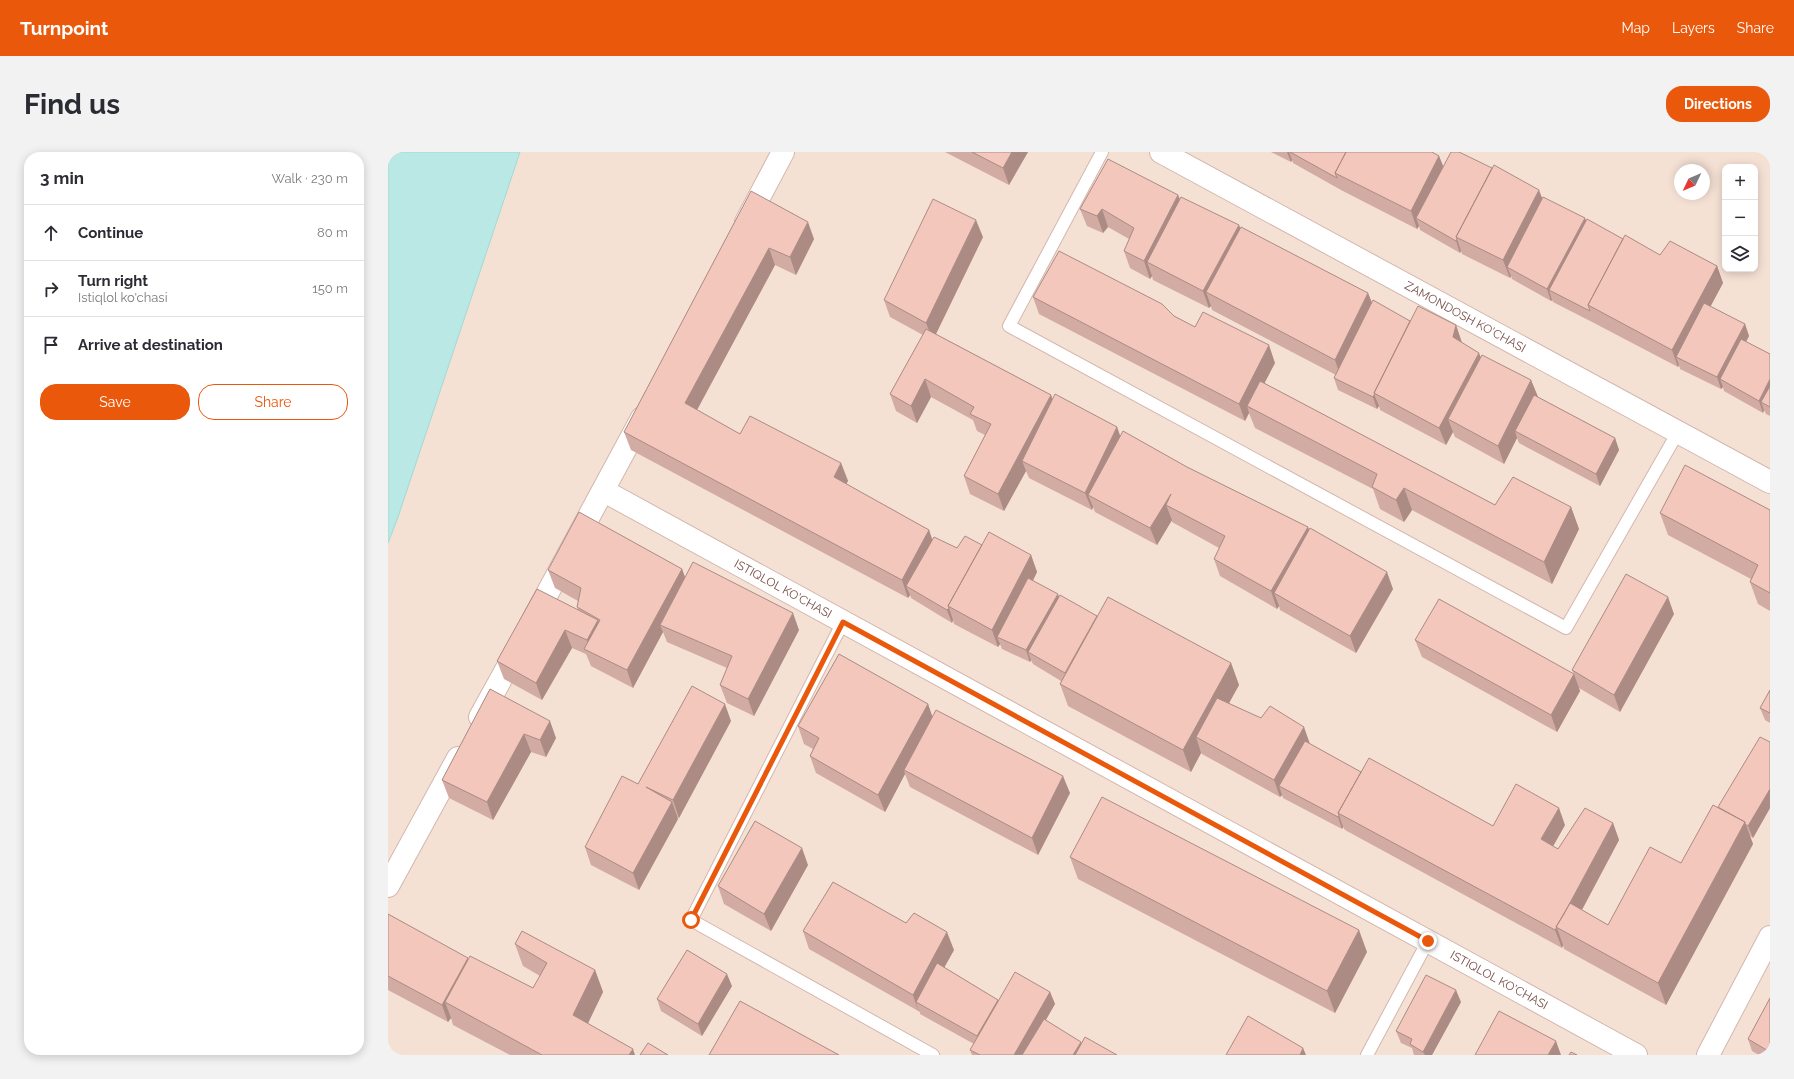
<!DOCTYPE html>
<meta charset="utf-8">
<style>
body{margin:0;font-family:Raleway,sans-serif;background:#f2f2f3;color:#2b2b33}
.controls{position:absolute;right:12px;top:12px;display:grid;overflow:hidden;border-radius:8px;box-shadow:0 2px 10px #0003}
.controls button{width:36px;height:36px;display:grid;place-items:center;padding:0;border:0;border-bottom:1px solid #e1e1e2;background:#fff;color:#2b2b33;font:20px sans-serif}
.compass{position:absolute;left:1286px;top:12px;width:36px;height:36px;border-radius:50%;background:#fff;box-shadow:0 2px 10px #0003;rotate:226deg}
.stop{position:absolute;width:12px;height:12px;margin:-9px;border:3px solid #ea580c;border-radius:50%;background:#fff}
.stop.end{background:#ea580c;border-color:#fff;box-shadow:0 1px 4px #0008}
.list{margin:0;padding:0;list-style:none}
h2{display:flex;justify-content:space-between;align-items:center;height:52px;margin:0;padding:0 16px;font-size:17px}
h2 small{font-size:13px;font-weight:400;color:#7c7c81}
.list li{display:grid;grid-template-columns:26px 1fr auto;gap:12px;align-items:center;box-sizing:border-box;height:56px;padding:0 16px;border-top:1px solid #e1e1e2}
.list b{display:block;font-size:15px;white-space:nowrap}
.list p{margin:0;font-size:13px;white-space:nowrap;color:#7c7c81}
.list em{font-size:13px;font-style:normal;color:#7c7c81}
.actions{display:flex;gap:8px;padding:12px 16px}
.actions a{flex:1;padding:9px 0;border:1px solid #ea580c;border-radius:16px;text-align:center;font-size:14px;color:#ea580c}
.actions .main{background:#ea580c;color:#fff}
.icon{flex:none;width:22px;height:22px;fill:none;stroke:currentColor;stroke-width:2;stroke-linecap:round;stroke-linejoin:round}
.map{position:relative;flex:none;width:1382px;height:903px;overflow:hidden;border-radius:16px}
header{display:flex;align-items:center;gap:24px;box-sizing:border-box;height:56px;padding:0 20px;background:#ea580c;color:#fff}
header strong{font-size:19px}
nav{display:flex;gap:22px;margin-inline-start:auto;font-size:14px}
.intro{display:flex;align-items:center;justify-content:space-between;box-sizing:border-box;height:96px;padding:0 24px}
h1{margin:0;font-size:28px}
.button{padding:10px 18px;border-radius:16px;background:#ea580c;color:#fff;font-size:14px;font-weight:700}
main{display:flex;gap:24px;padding:0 24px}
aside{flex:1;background:#fff;border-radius:16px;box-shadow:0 2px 10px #0003}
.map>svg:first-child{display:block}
.residential{fill:#f5e0d4;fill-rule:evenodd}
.water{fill:#b9e8e5;stroke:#9fdbd7}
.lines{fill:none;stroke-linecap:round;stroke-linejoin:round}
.service-casing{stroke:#d3b7ae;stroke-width:14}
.minor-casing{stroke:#d3b7ae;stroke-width:24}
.tertiary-casing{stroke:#d3b7ae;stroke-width:24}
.service{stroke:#fff;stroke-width:12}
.minor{stroke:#fff;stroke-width:22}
.tertiary{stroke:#fff;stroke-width:22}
.wall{fill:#d2aba2}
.shaded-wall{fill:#ab8b84}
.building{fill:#f4c7bc;stroke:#ab8b84}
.route{stroke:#ea580c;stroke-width:5}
.labels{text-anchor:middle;stroke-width:3;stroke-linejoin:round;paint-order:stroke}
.street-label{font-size:12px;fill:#795049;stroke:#fff5ee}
</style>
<header>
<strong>Turnpoint</strong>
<nav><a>Map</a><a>Layers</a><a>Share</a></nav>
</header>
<div class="intro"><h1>Find us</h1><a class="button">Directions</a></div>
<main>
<aside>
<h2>3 min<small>Walk · 230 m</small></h2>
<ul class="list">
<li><svg class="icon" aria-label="ahead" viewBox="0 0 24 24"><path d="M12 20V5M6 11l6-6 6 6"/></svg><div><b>Continue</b></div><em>80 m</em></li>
<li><svg class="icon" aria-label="right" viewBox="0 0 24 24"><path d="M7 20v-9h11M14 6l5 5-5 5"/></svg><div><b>Turn right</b><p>Istiqlol ko'chasi</p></div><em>150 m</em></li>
<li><svg class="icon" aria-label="arrive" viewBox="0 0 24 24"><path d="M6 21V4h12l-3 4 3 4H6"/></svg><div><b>Arrive at destination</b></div></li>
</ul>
<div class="actions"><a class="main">Save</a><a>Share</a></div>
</aside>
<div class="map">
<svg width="1382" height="903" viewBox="0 0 1382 903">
<rect width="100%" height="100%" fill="#fdf0e6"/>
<path class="residential" d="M 0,0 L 1382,0 L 1382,903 L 0,903 ZM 1337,15 L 1367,15 L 1367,117 L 1337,117 ZM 1292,18 L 1316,18 L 1316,42 L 1292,42 Z"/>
<path class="water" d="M 0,0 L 132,0 L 9,368 L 0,391 Z"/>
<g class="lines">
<defs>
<path id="service" d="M 714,0 L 621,174 L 1178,476 L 1290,280
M 455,470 L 303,768 L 545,903
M 979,903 L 1040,789"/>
<g id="minor">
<path id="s1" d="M 773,0 L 1382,330"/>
<path d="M 358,70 L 395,0"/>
<path id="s2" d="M 216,339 L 1248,903"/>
<path d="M 145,468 L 254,266"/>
<path d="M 92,565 L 129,498"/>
<path d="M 0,734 L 70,606"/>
</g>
<path id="tertiary" d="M 1320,903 L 1382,785"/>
</defs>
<use href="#service" class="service-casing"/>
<use href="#minor" class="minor-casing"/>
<use href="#tertiary" class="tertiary-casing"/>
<use href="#service" class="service"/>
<use href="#minor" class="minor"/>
<use href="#tertiary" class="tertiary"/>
</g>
<path class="wall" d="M 557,0 L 640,0 L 621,33 Z
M 883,0 L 1044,0 L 1051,4 L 1055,15 L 1154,46 L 1197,66 L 1198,69 L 1235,87 L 1272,103 L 1329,114 L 1335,131 L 1322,155 L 1357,172 L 1361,184 L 1358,190 L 1382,202 L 1382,264 L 1378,262 L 1376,258 L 1375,261 L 1336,239 L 1335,235 L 1333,237 L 1292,217 L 1291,213 L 1290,215 L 1206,171 L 1165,150 L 1164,148 L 1163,149 L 1124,127 L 1123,124 L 1122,126 L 1074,102 L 1073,99 L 1072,101 L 1032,78 L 1031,74 L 1029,77 L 953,38 L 905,11 L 904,8 L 903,10 Z
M 363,39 L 426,87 L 408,123 L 387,113 L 309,258 L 352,282 L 453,311 L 460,329 L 458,332 L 541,378 L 544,387 L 569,396 L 594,393 L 643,403 L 649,420 L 645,429 L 671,445 L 709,464 L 843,511 L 851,533 L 841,551 L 922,592 L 973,620 L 1105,674 L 1177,673 L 1165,694 L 1170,697 L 1225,671 L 1231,688 L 1194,758 L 1220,773 L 1293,711 L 1330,656 L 1382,590 L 1382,656 L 1365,686 L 1362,684 L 1365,692 L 1278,853 L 1176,797 L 1175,793 L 1174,796 L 957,678 L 955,675 L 954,677 L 895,646 L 894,643 L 892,645 L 814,602 L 813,601 L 803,620 L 680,554 L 672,532 L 673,529 L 645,512 L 643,508 L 642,510 L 614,497 L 612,492 L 610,495 L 566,472 L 565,468 L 564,471 L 523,446 L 522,443 L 520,446 L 243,298 L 236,280 Z
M 790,43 L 792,47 L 851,73 L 852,76 L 980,141 L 984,151 L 1022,169 L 1068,173 L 1074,191 L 1093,205 L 1143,228 L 1150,245 L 1227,286 L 1231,298 L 1212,334 L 1131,291 L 1129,286 L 1116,312 L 1067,285 L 1065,280 L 1058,293 L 992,258 L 991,254 L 989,257 L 950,238 L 946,226 L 948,223 L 824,158 L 823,154 L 821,156 L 765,128 L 764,124 L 762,127 L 742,116 L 736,99 L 741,87 L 720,75 L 715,81 L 699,74 L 692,57 Z
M 595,85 L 548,182 L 663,243 L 665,248 L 729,275 L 732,284 L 799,315 L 920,375 L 921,378 L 1005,437 L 968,501 L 892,458 L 891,454 L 889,457 L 832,424 L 826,407 L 831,396 L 784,370 L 784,368 L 769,393 L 707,360 L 705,355 L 704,358 L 641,326 L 638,319 L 616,359 L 582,342 L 576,324 L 597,283 L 589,279 L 585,268 L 543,245 L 529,271 L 508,259 L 502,242 L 535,183 L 502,165 L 496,148 Z
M 645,145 L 786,164 L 807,175 L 887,211 L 876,231 L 1107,353 L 1183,355 L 1191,377 L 1164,432 L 1024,358 L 1016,370 L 992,357 L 985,337 L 867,276 L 861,261 L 857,269 L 651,162 Z
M 1382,358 L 1382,459 L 1370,452 L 1362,430 L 1363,427 L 1280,383 L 1272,361 Z
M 294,417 L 297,425 L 411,478 L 366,564 L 339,551 L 332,533 L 339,516 L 279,490 L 275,480 L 245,536 L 203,514 L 198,502 L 184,496 L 154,548 L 116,527 L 109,509 L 190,458 L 189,455 L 190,449 L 167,436 L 160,418 Z
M 1286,462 L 1232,560 L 1191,536 L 1192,539 L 1169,580 L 1034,505 L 1027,488 L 1186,522 L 1184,518 Z
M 102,537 L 168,586 L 158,605 L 143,600 L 105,668 L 61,646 L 54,628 Z
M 1382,538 L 1382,571 L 1377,568 L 1372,556 Z
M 540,552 L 544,565 L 682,641 L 650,703 L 522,635 L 517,622 L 497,660 L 428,621 L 422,604 L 425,597 L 416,592 L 410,574 Z
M 343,569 L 291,666 L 289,665 L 290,667 L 251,738 L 203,713 L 197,695 L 250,632 Z
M 682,705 L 979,800 L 947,861 L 690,727 Z
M 420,713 L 383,779 L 336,752 L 330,734 Z
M 0,762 L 80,808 L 145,836 L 152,824 L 135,814 L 127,792 L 207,818 L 215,840 L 199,872 L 247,903 L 122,903 L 65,873 L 63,866 L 60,870 L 0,838 Z
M 415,779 L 566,798 L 556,815 L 610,849 L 662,840 L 667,852 L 657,868 L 694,892 L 729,903 L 584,903 L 582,898 L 586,892 L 532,862 L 532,860 L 421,797 Z
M 344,834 L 314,884 L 273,859 L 269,847 Z
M 1382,846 L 1382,903 L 1371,903 L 1364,899 L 1360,887 Z
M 1073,850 L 1044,903 L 1026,903 L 1024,896 L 1013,891 L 1008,879 Z"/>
<path class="shaded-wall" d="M 624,0 L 640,0 L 621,33 L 615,16 Z
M 899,0 L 901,0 L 904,8 L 903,10 Z
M 1051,4 L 1058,21 L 1028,66 L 1031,74 L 1029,77 L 1023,59 Z
M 1151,38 L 1158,56 L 1119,115 L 1123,124 L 1122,126 L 1115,108 Z
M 790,43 L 797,61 L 759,110 L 764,124 L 762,127 L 756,109 Z
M 714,57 L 720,75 L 715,81 L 709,64 Z
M 1197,66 L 1201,78 L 1161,138 L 1164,148 L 1163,149 L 1159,137 Z
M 588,68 L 595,85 L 545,188 L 538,171 Z
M 420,70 L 426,87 L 408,123 L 402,105 Z
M 851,73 L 857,91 L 818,140 L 823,154 L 821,156 L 815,139 Z
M 1069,87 L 1073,99 L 1072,101 L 1068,89 Z
M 381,96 L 387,113 L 303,269 L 297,251 Z
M 1329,114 L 1335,131 L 1294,208 L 1288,205 L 1291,213 L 1290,215 L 1284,198 Z
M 980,141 L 987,159 L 953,226 L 947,208 Z
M 1357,172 L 1361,184 L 1337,230 L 1332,227 L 1335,235 L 1333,237 L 1329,225 Z
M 1068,173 L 1074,191 L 1071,203 L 1065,185 Z
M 881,193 L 887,211 L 863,257 L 859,254 L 861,261 L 857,269 L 851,252 Z
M 1091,201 L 1098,219 L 1060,267 L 1065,280 L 1058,293 L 1051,276 Z
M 537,227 L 543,245 L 529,271 L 523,254 Z
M 1382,227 L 1382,248 L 1373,250 L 1376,258 L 1375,261 L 1371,249 Z
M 1143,228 L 1150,245 L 1127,279 L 1129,286 L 1116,312 L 1110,294 Z
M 986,242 L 991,254 L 989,257 L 985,245 Z
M 663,243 L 669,261 L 634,309 L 638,319 L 616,359 L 610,342 Z
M 729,275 L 735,292 L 700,343 L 705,355 L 704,358 L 697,341 Z
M 1227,286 L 1231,298 L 1212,334 L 1208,322 Z
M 453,311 L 460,329 L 452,343 L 446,325 Z
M 1016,336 L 1024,358 L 1016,370 L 1008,348 Z
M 783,342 L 778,353 L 784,368 L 769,393 L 762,376 Z
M 1183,355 L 1191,377 L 1164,432 L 1156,410 Z
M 920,375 L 926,392 L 886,441 L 891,454 L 889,457 L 883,439 Z
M 541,378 L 547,396 L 518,434 L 522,443 L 520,446 L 514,428 Z
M 643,403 L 649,420 L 615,487 L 609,485 L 612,492 L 610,495 L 604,478 Z
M 294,417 L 300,434 L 272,473 L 275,480 L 245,536 L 239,518 Z
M 999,420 L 1005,437 L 968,501 L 962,484 Z
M 670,442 L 674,454 L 640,500 L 643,508 L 642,510 L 638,498 Z
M 1280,445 L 1286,462 L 1232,560 L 1226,543 Z
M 561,456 L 565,468 L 564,471 L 559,458 Z
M 405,461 L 411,478 L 366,564 L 360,547 Z
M 210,468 L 216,485 L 203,500 L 199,488 Z
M 177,478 L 184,496 L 154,548 L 148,531 Z
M 843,511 L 851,533 L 819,591 L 808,585 L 813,601 L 803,620 L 795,598 Z
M 1186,522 L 1192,539 L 1169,580 L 1163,563 Z
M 337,552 L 343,569 L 291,666 L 285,648 Z
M 540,552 L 546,569 L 516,618 L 517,622 L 497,660 L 490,643 Z
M 162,569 L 168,586 L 158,605 L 152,588 Z
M 916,575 L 922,592 L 891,634 L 894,643 L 892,645 L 886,628 Z
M 136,582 L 143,600 L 105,668 L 99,650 Z
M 675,624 L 682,641 L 650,703 L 644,686 Z
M 1382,637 L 1382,656 L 1365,686 L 1360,674 Z
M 284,650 L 290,667 L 251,738 L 245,721 Z
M 1171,656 L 1177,673 L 1159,705 L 1153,687 Z
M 951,663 L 955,675 L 954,677 L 950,665 Z
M 1357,670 L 1365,692 L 1278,853 L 1270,831 Z
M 1225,671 L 1231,688 L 1181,782 L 1169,775 Z
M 414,696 L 420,713 L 383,779 L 376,762 Z
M 1169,776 L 1175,793 L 1174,796 L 1167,778 Z
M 971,778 L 979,800 L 947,861 L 939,839 Z
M 559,780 L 566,798 L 535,854 L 528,850 L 531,861 L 525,843 Z
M 80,806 L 86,823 L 57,850 L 63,866 L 60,870 L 54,853 Z
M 207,818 L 215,840 L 193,886 L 185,863 Z
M 339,822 L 344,834 L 314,884 L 310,872 Z
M 1068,838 L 1073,850 L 1044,903 L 1037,903 L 1035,900 Z
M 662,840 L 667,852 L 638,903 L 626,903 Z
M 610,848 L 614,860 L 593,896 L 589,884 Z
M 1168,889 L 1173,903 L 1160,903 Z
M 693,890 L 697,902 L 696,903 L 685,903 Z
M 915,896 L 918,903 L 912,903 Z
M 245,897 L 247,903 L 241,903 Z"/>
<path class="building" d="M 584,0 L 624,0 L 615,16 Z
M 902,0 L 958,0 L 947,21 L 949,26 Z
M 958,0 L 1044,0 L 1051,4 L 1023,59 L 947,21 Z
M 1063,0 L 1071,0 L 1104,16 L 1068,85 L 1069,87 L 1068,89 L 1028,66 Z
M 720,7 L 790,43 L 756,109 L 736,99 L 746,76 L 714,57 L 709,64 L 692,57 Z
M 1106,13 L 1151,38 L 1115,108 L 1068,85 Z
M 363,39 L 420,70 L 402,105 L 381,96 L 297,251 L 352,282 L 362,264 L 453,311 L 446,325 L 541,378 L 514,428 L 236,280 Z
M 793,45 L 851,73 L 815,139 L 759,110 Z
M 1155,45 L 1197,66 L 1159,137 L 1119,115 Z
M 545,47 L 588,68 L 538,171 L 496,148 Z
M 1199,67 L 1235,87 L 1200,153 L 1202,159 L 1161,138 Z
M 853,75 L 980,141 L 947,208 L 818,140 Z
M 1237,83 L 1272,103 L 1282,89 L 1329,114 L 1284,198 L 1200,153 Z
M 671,99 L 774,152 L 786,164 L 807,175 L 815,160 L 881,193 L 851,252 L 645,145 Z
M 985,148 L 1022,169 L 986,241 L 987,241 L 985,245 L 946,226 Z
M 1316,151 L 1357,172 L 1329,225 L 1288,205 Z
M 1030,154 L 1068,173 L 1065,185 L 1091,201 L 1051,276 L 986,241 Z
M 538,177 L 663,243 L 610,342 L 576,324 L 603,272 L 582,262 L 586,255 L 537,227 L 523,254 L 502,242 Z
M 1353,187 L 1382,202 L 1382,227 L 1371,249 L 1332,227 Z
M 1094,203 L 1143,228 L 1110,294 L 1060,267 Z
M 872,229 L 1107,353 L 1125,325 L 1183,355 L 1156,410 L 1016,336 L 1008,348 L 984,335 L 989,322 L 859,254 Z
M 1382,234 L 1382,255 L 1373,250 Z
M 667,242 L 729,275 L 697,341 L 634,309 Z
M 1146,243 L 1227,286 L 1208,322 L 1127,279 Z
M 735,279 L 799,315 L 920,375 L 883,439 L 826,407 L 837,384 L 778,353 L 783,342 L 762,376 L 700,343 Z
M 1297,313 L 1382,358 L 1382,441 L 1362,430 L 1370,413 L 1272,361 Z
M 191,360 L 294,417 L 239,518 L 196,497 L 212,468 L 189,455 L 193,436 L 160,418 Z
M 922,376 L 999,420 L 962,484 L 886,441 Z
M 601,380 L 643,403 L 604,478 L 560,454 Z
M 577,384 L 594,393 L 560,454 L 561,456 L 559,458 L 518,434 L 546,385 L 569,396 Z
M 305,410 L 405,461 L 360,547 L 332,533 L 344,504 L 272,473 Z
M 1238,422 L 1280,445 L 1226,543 L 1184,518 Z
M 640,426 L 670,442 L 638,498 L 609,485 Z
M 149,437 L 210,468 L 199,488 L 177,478 L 148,531 L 109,509 Z
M 672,443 L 709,464 L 677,521 L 640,500 Z
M 720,445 L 843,511 L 795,598 L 672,532 Z
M 1051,447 L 1186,522 L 1163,563 L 1027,488 Z
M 451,502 L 540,552 L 490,643 L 422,604 L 431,586 L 410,574 Z
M 304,534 L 337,552 L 285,648 L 258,635 L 284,650 L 245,721 L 197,695 L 234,624 L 250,632 Z
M 102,537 L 162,569 L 152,588 L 136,582 L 99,650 L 54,628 Z
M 1382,538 L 1382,561 L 1372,556 Z
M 829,546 L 873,566 L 882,554 L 916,575 L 886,628 L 808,585 Z
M 548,558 L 675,624 L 644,686 L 516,618 Z
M 1372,585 L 1382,590 L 1382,637 L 1360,674 L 1357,672 L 1357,670 L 1330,655 Z
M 917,589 L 973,620 L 950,661 L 951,663 L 950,665 L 891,634 Z
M 981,606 L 1105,674 L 1128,632 L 1171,656 L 1153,687 L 1170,697 L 1197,656 L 1225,671 L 1176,762 L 1168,775 L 1169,775 L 1167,778 L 950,661 Z
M 714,645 L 971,778 L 939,839 L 682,705 Z
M 1325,653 L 1357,670 L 1270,831 L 1168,775 L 1182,751 L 1220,773 L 1262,695 L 1293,711 Z
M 367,669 L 414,696 L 376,762 L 330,734 Z
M 445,730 L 518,771 L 526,761 L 559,780 L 525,843 L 415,779 Z
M 0,762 L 80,806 L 54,853 L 0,824 Z
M 134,779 L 207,818 L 185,863 L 245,897 L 241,903 L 154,903 L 57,850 L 82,804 L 145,836 L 159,811 L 127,792 Z
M 299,798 L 339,822 L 310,872 L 269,847 Z
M 549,811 L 610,848 L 589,884 L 528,850 Z
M 627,820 L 662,840 L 626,903 L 592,903 L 582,898 Z
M 1038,823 L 1068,838 L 1035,900 L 1022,892 L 1024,887 L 1008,879 Z
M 1382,846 L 1382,900 L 1360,887 Z
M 352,849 L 451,903 L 321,903 Z
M 1111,859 L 1168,889 L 1160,903 L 1087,903 Z
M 860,864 L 915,896 L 912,903 L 838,903 Z
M 656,867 L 693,890 L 685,903 L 634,903 Z
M 697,885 L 729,903 L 687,903 Z
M 260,891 L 280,903 L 252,903 Z
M 1183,900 L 1189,903 L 1181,903 Z"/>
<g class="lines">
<path class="route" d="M 303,768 L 455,470 L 1040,789"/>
</g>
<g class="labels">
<g class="street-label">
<text dy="4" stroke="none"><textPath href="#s1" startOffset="346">ZAMONDOSH KO'CHASI</textPath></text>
<text dy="4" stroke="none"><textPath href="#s2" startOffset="204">ISTIQLOL KO'CHASI</textPath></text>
<text dy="4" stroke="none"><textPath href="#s2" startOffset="1020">ISTIQLOL KO'CHASI</textPath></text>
</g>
</g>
</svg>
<div class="controls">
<button>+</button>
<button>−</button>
<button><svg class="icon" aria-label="layers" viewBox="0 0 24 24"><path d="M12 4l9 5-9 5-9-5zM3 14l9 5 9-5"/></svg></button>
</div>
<svg class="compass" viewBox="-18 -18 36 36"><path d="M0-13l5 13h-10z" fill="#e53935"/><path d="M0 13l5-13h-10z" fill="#7c7c81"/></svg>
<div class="stop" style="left:303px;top:768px"></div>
<div class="stop end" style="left:1040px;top:789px"></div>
</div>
</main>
